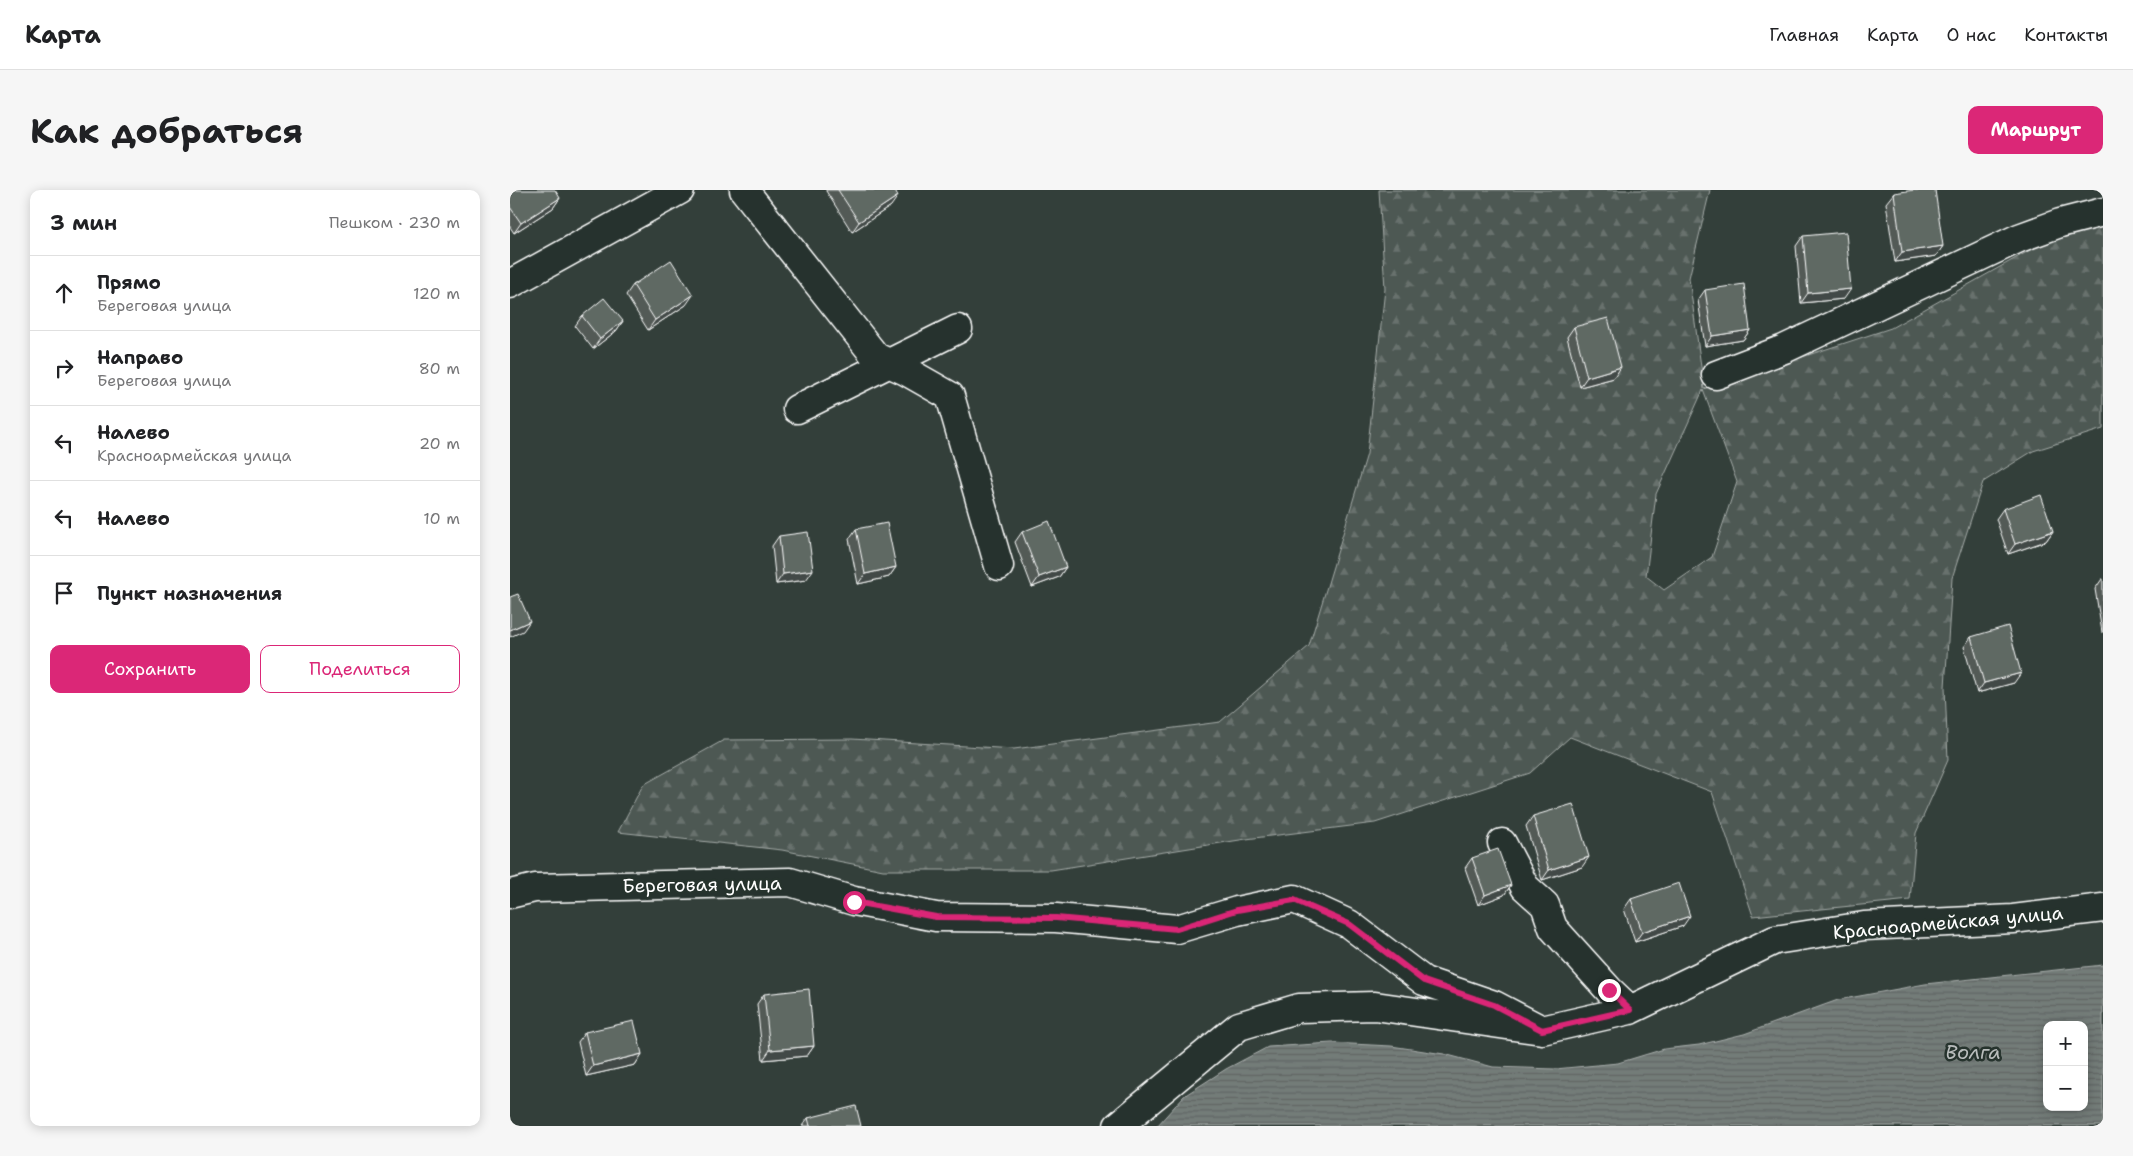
<!DOCTYPE html>
<html lang="ru">
<meta charset="utf-8">
<style>
body{margin:0;font-family:"Shantell Sans",sans-serif;background:#f6f6f6;color:#202124}
.controls{position:absolute;right:15px;bottom:15px;display:grid;overflow:hidden;border-radius:10px;box-shadow:0 2px 12px #0003}
.controls button{width:45px;height:45px;display:grid;place-items:center;padding:0;border:0;border-bottom:1px solid #e0e0e0;background:#fff;color:#202124;font:25px sans-serif}
.stop{position:absolute;width:15px;height:15px;margin:-11px;border:4px solid #db2777;border-radius:50%;background:#fff}
.stop.end{background:#db2777;border-color:#fff;box-shadow:0 1px 5px #0008}
.list{margin:0;padding:0;list-style:none}
h2{display:flex;justify-content:space-between;align-items:center;height:65px;margin:0;padding:0 20px;font-size:21px}
h2 small{font-size:16px;font-weight:400;color:#757577}
.list li{display:grid;grid-template-columns:32px 1fr auto;gap:15px;align-items:center;box-sizing:border-box;height:75px;padding:0 20px;border-top:1px solid #e0e0e0}
.list b{display:block;font-size:19px;white-space:nowrap}
.list p{margin:0;font-size:16px;white-space:nowrap;color:#757577}
.list em{font-size:16px;font-style:normal;color:#757577}
.actions{display:flex;gap:10px;padding:15px 20px}
.actions a{flex:1;padding:11px 0;border:1px solid #db2777;border-radius:10px;text-align:center;font-size:18px;color:#db2777}
.actions .main{background:#db2777;color:#fff}
.icon{flex:none;width:28px;height:28px;fill:none;stroke:currentColor;stroke-width:2;stroke-linecap:round;stroke-linejoin:round}
.map{position:relative;flex:none;width:1593px;height:936px;overflow:hidden;border-radius:10px}
header{display:flex;align-items:center;gap:30px;box-sizing:border-box;height:70px;padding:0 25px;background:#fff;border-bottom:1px solid #e0e0e0}
header strong{font-size:24px}
nav{display:flex;gap:28px;margin-inline-start:auto;font-size:18px}
.intro{display:flex;align-items:center;justify-content:space-between;box-sizing:border-box;height:120px;padding:0 30px}
h1{margin:0;font-size:35px}
.button{padding:12px 22px;border-radius:10px;background:#db2777;color:#fff;font-size:18px;font-weight:700}
main{display:flex;gap:30px;padding:0 30px}
aside{flex:1;background:#fff;border-radius:10px;box-shadow:0 2px 12px #0003}
.map>svg:first-child{display:block}
.forest{fill:url(#forest-firs);stroke:#a6aca9;fill-rule:evenodd}
.water{fill:url(#water-rules);stroke:#abb0ae;fill-rule:evenodd}
.lines{fill:none;stroke-linecap:round;stroke-linejoin:round}
.minor-casing{stroke:#fff;stroke-width:31}
.minor{stroke:#26332d;stroke-width:28}
.wall{fill:#525a56;stroke:#fff}
.shaded-wall{fill:#424a46;stroke:#fff}
.building{fill:#5f6964;stroke:#fff}
.route{stroke:#db2777;stroke-width:6}
.labels{text-anchor:middle;stroke-width:5;stroke-linejoin:round;paint-order:stroke}
.street-label{font-size:19px;fill:#fff;stroke:#26332d}
.water-label{font-size:20px;font-style:italic;fill:#b9bdbc;stroke:#26332d}
</style>
<header>
<strong>Карта</strong>
<nav><a>Главная</a><a>Карта</a><a>О нас</a><a>Контакты</a></nav>
</header>
<div class="intro"><h1>Как добраться</h1><a class="button">Маршрут</a></div>
<main>
<aside>
<h2>3 мин<small>Пешком · 230 m</small></h2>
<ul class="list">
<li><svg class="icon" aria-label="ahead" viewBox="0 0 24 24"><path d="M12 20V5M6 11l6-6 6 6"/></svg><div><b>Прямо</b><p>Береговая улица</p></div><em>120 m</em></li>
<li><svg class="icon" aria-label="right" viewBox="0 0 24 24"><path d="M7 20v-9h11M14 6l5 5-5 5"/></svg><div><b>Направо</b><p>Береговая улица</p></div><em>80 m</em></li>
<li><svg class="icon" aria-label="left" viewBox="0 0 24 24"><path d="M17 20v-9H6M10 6l-5 5 5 5"/></svg><div><b>Налево</b><p>Красноармейская улица</p></div><em>20 m</em></li>
<li><svg class="icon" aria-label="left" viewBox="0 0 24 24"><path d="M17 20v-9H6M10 6l-5 5 5 5"/></svg><div><b>Налево</b></div><em>10 m</em></li>
<li><svg class="icon" aria-label="arrive" viewBox="0 0 24 24"><path d="M6 21V4h12l-3 4 3 4H6"/></svg><div><b>Пункт назначения</b></div></li>
</ul>
<div class="actions"><a class="main">Сохранить</a><a>Поделиться</a></div>
</aside>
<div class="map">
<svg width="1593" height="936" viewBox="0 0 1593 936">
<defs>
<pattern id="forest-firs" width="22" height="20" patternUnits="userSpaceOnUse" patternTransform="scale(1.25)"><rect width="22" height="20" fill="#4d5853"/><path d="M5 1l3.5 6h-7zM16 11l3.5 6h-7z" fill="#68716d"/></pattern>
<pattern id="water-rules" width="6" height="5" patternUnits="userSpaceOnUse" patternTransform="scale(1.25)"><rect width="6" height="5" fill="#737b78"/><path d="M0 2.5h6" fill="none" stroke="#606462"/></pattern>
</defs>
<rect width="100%" height="100%" fill="#333f3a"/>
<filter id="ink" filterUnits="userSpaceOnUse"><feTurbulence type="fractalNoise" baseFrequency=".02" numOctaves="2"/><feDisplacementMap in="SourceGraphic" scale="10" xChannelSelector="R" yChannelSelector="G"/><feConvolveMatrix kernelMatrix="1 2 1 2 8 2 1 2 1" color-interpolation-filters="sRGB"/></filter>
<g filter="url(#ink)">
<path class="forest" d="M 869,0 L 1200,0 L 1179,88 L 1194,199 L 1381,138 L 1531,54 L 1593,36 L 1593,239 L 1523,261 L 1473,292 L 1442,388 L 1435,497 L 1438,570 L 1406,643 L 1400,710 L 1243,726 L 1202,602 L 1060,547 L 1020,583 L 865,633 L 736,649 L 541,680 L 373,680 L 272,660 L 108,642 L 133,595 L 214,550 L 342,549 L 504,559 L 710,532 L 799,456 L 857,264 L 875,99 ZM 1193,200 L 1227,292 L 1202,367 L 1154,400 L 1136,386 L 1146,304 Z"/>
<path class="water" d="M 1593,775 L 1593,936 L 647,936 L 674,906 L 716,879 L 758,857 L 822,853 L 881,856 L 934,864 L 983,877 L 1045,879 L 1108,873 L 1154,859 L 1189,855 L 1234,844 L 1328,810 L 1415,794 ZM 1537,835 L 1574,835 L 1574,917 L 1537,917 Z"/>
<g class="lines">
<defs>
<path id="minor" d="M 234,0 L 366,167 L 396,181 L 440,206 L 489,376
M 0,94 L 170,0
M 1206,185 L 1274,159 L 1509,48 L 1550,33 L 1593,22
M 287,219 L 448,139
M 992,653 L 1015,697 L 1035,715 L 1043,738 L 1099,800 L 1120,820
M 0,704 L 25,698 L 280,692 L 344,711 L 426,727 L 546,728 L 667,739 L 727,721 L 784,709 L 839,734 L 914,791 L 984,815 L 1032,840
M 608,936 L 729,836 L 789,818 L 865,816 L 1032,840 L 1120,820 L 1265,750 L 1354,736 L 1503,729 L 1593,718"/>
</defs>
<use href="#minor" class="minor-casing"/>
<use href="#minor" class="minor"/>
</g>
<path class="wall" d="M 0,0 L 50,8 L 43,18 L 4,43 L 0,37 Z
M 316,0 L 385,0 L 381,16 L 342,42 L 316,1 Z
M 1384,3 L 1433,56 L 1426,66 L 1385,72 L 1376,13 Z
M 1293,46 L 1334,109 L 1291,113 L 1286,56 Z
M 123,95 L 176,115 L 138,140 L 116,105 Z
M 1195,100 L 1240,140 L 1233,150 L 1195,156 L 1188,110 Z
M 72,126 L 113,131 L 106,141 L 83,159 L 65,136 Z
M 1064,137 L 1104,188 L 1070,197 L 1057,147 Z
M 1493,319 L 1543,341 L 1536,351 L 1498,364 L 1486,329 Z
M 346,339 L 386,377 L 379,387 L 348,394 L 339,349 Z
M 512,342 L 556,377 L 549,387 L 522,397 L 505,352 Z
M 269,346 L 296,390 L 266,394 L 262,356 Z
M 1592,389 L 1593,389 L 1593,442 L 1592,442 L 1585,399 Z
M 1461,447 L 1504,493 L 1467,503 L 1454,457 Z
M 1023,626 L 1072,677 L 1032,690 L 1016,636 Z
M 962,668 L 1001,695 L 994,705 L 968,715 L 955,678 Z
M 1121,709 L 1173,736 L 1125,752 L 1114,719 Z
M 254,804 L 304,856 L 297,866 L 253,870 L 247,814 Z
M 75,842 L 132,864 L 125,875 L 76,886 L 68,852 Z
M 298,928 L 351,936 L 292,936 Z"/>
<path class="shaded-wall" d="M 388,6 L 381,16 L 342,42 L 349,32 Z
M 50,8 L 43,18 L 4,43 L 11,33 Z
M 1433,56 L 1426,66 L 1385,72 L 1392,62 Z
M 1341,99 L 1334,109 L 1291,113 L 1298,103 Z
M 183,105 L 176,115 L 138,140 L 145,130 Z
M 113,131 L 106,141 L 83,159 L 90,149 Z
M 1240,140 L 1233,150 L 1195,156 L 1202,146 Z
M 1111,177 L 1104,188 L 1070,197 L 1077,187 Z
M 1543,341 L 1536,351 L 1498,364 L 1505,354 Z
M 386,377 L 379,387 L 348,394 L 355,384 Z
M 556,377 L 549,387 L 522,397 L 529,387 Z
M 303,380 L 296,390 L 266,394 L 273,384 Z
M 20,431 L 13,441 L 0,447 L 0,440 Z
M 1511,483 L 1504,493 L 1467,503 L 1474,493 Z
M 1079,667 L 1072,677 L 1032,690 L 1039,680 Z
M 1001,695 L 994,705 L 968,715 L 975,705 Z
M 1180,726 L 1173,736 L 1125,752 L 1132,742 Z
M 304,856 L 297,866 L 253,870 L 260,860 Z
M 132,864 L 125,875 L 76,886 L 83,876 Z"/>
<path class="building" d="M 0,0 L 45,0 L 50,8 L 11,33 L 0,17 Z
M 328,0 L 385,0 L 388,6 L 349,32 Z
M 1404,0 L 1425,0 L 1433,56 L 1392,62 L 1384,3 Z
M 1336,42 L 1341,99 L 1298,103 L 1293,46 Z
M 161,70 L 183,105 L 145,130 L 123,95 Z
M 1234,94 L 1240,140 L 1202,146 L 1195,100 Z
M 94,108 L 113,131 L 90,149 L 72,126 Z
M 1098,128 L 1111,177 L 1077,187 L 1064,137 Z
M 1531,305 L 1543,341 L 1505,354 L 1493,319 Z
M 539,331 L 556,377 L 529,387 L 512,342 Z
M 377,333 L 386,377 L 355,384 L 346,339 Z
M 298,342 L 303,380 L 273,384 L 269,346 Z
M 8,404 L 20,431 L 0,440 L 0,407 Z
M 1498,436 L 1511,483 L 1474,493 L 1461,447 Z
M 1063,614 L 1079,667 L 1039,680 L 1023,626 Z
M 988,659 L 1001,695 L 975,705 L 962,668 Z
M 1169,693 L 1180,726 L 1132,742 L 1121,709 Z
M 299,799 L 304,856 L 260,860 L 254,804 Z
M 124,831 L 132,864 L 83,876 L 75,842 Z
M 346,916 L 351,936 L 300,936 L 298,928 Z"/>
</g>
<g class="lines" filter="url(#ink)">
<path class="route" d="M 344,712 L 426,727 L 546,728 L 667,739 L 727,720 L 784,710 L 839,734 L 914,791 L 984,815 L 1032,840 L 1120,820 L 1099,800"/>
</g>
<g class="labels">
<g class="street-label">
<text transform="translate(192 694) rotate(-1)" y="7">Береговая улица</text>
<text transform="translate(1438 732) rotate(-5)" y="7">Красноармейская улица</text>
</g>
<g class="water-label">
<text x="1463" y="869">Волга</text>
</g>
</g>
</svg>
<div class="controls">
<button>+</button>
<button>−</button>
</div>
<div class="stop" style="left:344px;top:712px"></div>
<div class="stop end" style="left:1099px;top:800px"></div>
</div>
</main>
